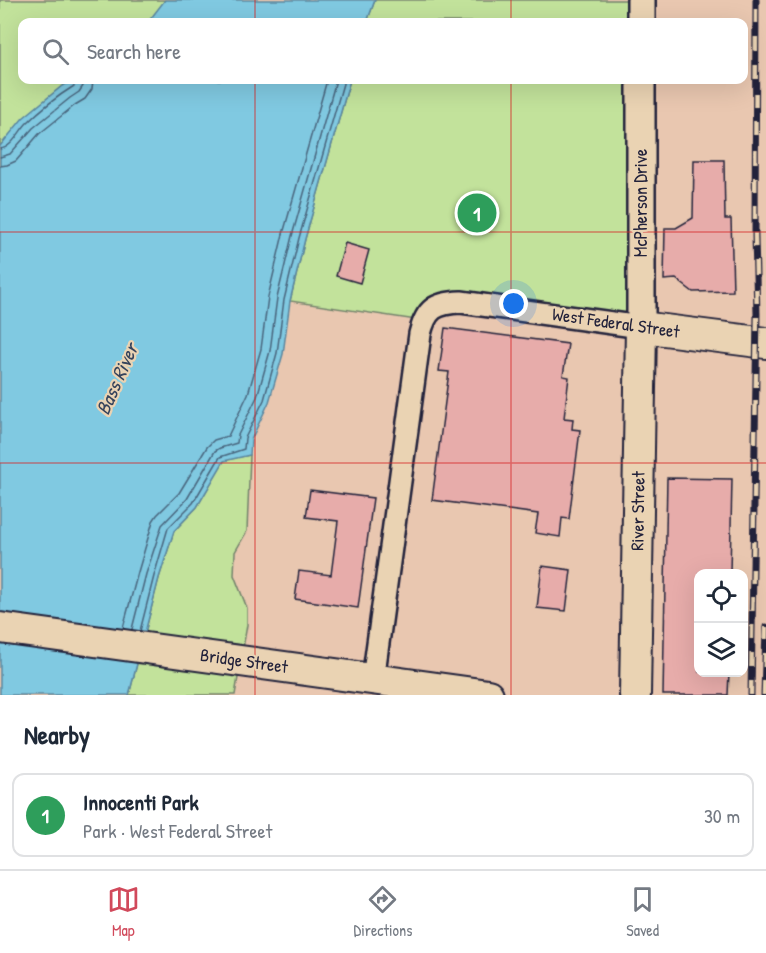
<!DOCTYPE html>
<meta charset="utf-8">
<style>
body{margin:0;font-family:"Patrick Hand",sans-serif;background:#f2f2f3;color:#1f2937}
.controls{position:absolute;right:18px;bottom:18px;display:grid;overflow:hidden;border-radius:12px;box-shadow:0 6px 24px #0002}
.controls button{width:54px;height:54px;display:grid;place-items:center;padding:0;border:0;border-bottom:2px solid #e0e1e3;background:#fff;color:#1f2937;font:30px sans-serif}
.you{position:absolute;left:514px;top:304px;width:21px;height:21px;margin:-15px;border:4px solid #fff;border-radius:50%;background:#1a73e8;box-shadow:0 0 0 9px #1a73e833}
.badge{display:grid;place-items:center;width:39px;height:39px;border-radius:50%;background:#d1495b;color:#fff;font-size:20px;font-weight:700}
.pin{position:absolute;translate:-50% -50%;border:3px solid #fff;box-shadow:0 2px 6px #0006}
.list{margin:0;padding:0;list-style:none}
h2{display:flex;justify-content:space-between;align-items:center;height:78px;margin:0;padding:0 24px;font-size:26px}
h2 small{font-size:20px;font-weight:400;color:#747a83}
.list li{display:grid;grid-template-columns:39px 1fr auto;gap:18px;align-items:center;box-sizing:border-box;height:84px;margin:0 12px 12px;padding:0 12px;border:2px solid #e0e1e3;border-radius:12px}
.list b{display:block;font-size:22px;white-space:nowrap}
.list p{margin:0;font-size:20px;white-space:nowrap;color:#747a83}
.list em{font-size:20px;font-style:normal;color:#747a83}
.icon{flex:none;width:33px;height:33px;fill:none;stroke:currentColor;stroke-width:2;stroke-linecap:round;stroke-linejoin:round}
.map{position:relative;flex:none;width:766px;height:695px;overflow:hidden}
.search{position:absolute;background:#fff;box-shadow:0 6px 24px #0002;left:18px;right:18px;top:18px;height:66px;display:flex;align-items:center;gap:15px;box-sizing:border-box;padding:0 21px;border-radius:12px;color:#747a83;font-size:22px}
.sheet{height:174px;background:#fff}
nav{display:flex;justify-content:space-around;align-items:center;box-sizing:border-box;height:84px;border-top:2px solid #e0e1e3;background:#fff;font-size:16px;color:#747a83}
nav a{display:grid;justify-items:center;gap:3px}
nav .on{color:#d1495b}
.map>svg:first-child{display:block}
.green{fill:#c2e29b;stroke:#72826b;stroke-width:1.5}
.water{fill:#80c9e1;stroke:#5a869f;stroke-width:1.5}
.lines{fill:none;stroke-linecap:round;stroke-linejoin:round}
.shore{stroke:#48657d;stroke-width:1.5}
.building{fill:#e7acaa;stroke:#22223b;stroke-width:1.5}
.minor-casing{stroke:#22223b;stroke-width:26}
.tertiary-casing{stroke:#22223b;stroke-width:32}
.secondary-casing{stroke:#22223b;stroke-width:34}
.minor{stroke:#ead3b3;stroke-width:21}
.tertiary{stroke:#ead3b3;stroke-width:27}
.secondary{stroke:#ead3b3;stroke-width:30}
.rail-casing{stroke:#22223b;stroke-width:7}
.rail{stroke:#ead3b3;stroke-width:4.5;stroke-dasharray:14;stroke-linecap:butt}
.grid{fill:none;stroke:#d62828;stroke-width:1.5;stroke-opacity:0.55}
.labels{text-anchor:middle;stroke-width:4.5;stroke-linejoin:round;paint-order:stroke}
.street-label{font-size:18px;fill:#22223b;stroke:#ead3b3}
.water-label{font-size:20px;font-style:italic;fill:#35435c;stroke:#ead3b3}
</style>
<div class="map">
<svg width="766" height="695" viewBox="0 0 766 695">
<rect width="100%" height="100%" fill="#e9c7b0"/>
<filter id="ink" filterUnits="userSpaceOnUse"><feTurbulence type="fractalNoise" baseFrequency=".0167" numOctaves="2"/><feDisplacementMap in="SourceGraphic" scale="12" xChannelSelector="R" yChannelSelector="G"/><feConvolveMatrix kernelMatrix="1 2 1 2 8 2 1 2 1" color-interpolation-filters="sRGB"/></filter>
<g filter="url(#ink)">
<path class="green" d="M 0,0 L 186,0 L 167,22 L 22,22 L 22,80 L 116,80 L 0,208 Z
M 375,0 L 641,0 L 641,22 L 367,22 Z
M 350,80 L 641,80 L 641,327 L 461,302 L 423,321 L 290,301 L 305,239 Z
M 250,455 L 247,531 L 235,552 L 234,575 L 247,608 L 247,625 L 235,695 L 129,695 L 159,578 L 174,531 L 197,507 L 224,460 Z"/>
<path class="water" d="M 165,0 L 375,0 L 367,22 L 148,22 Z
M 75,80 L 350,80 L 305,239 L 290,301 L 283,354 L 269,402 L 251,440 L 250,455 L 224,461 L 197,507 L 174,531 L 159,578 L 129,695 L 0,695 L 0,146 L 23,118 L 62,86 Z"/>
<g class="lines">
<path class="shore" d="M 0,149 C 12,148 19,131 27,123 C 41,109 58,96 74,86 L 76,80
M 0,157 L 10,154 L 33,128 L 70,98 L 79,92 L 83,86 L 84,80
M 0,166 L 7,165 L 16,161 L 39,134 L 75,105 L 85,99 L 92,89 L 93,80
M 123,628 L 138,572 L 153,521 L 157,515 L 179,493 L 207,447 L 214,440 L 228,436 L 248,394 L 261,349 L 268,297 L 283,234 L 327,80
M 132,629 L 146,574 L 162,525 L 187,499 L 215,451 L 220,448 L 237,443 L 238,435 L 257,397 L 270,351 L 277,298 L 292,236 L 336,80
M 140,631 L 154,576 L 168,528 L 193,503 L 220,457 L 244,449 L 245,438 L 264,400 L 277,353 L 284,300 L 299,238 L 344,80"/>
</g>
<path class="building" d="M 694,160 L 724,160 L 725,219 L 731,219 L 733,291 L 693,292 L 676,279 L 664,280 L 665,228 L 676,228 L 693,218 Z
M 345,243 L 369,250 L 360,283 L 336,276 Z
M 445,328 L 568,344 L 563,376 L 569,377 L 564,418 L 573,419 L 572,429 L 580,430 L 569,519 L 562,518 L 560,537 L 535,533 L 538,514 L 432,500 L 449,372 L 439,371 Z
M 667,478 L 732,479 L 730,573 L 699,573 L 699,672 L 729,672 L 728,695 L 663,695 Z
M 310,490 L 373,498 L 358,608 L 295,599 L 299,571 L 331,575 L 338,521 L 306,517 Z
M 542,566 L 571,570 L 566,611 L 537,608 Z"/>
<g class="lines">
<defs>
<path id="minor" d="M 373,680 L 420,334 C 426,309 435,303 461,302 L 641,327"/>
<path id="tertiary" d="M 641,0 L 641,22
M 641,80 L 641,327"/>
<path id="secondary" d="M 0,628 L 488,695
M 635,695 L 641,327 L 766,343"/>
</defs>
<use href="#minor" class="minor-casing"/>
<use href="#tertiary" class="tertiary-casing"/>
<use href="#secondary" class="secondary-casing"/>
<use href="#minor" class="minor"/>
<use href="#tertiary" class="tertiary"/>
<use href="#secondary" class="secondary"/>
<defs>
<path id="rail" d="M 751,695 L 757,314 L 755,236 L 756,0
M 764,695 L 766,627"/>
</defs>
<use href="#rail" class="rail-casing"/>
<use href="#rail" class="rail"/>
</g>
</g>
<path class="grid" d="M 255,0 L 255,22M 511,0 L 511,22M 255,80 L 255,695M 511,80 L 511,695M 0,232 L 766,232M 0,463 L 766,463"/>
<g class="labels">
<g class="street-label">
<text transform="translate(641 203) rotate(-90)" y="6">McPherson Drive</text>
<text transform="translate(616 323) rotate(8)" y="6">West Federal Street</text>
<text transform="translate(638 511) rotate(-89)" y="6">River Street</text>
<text transform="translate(244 661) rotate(8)" y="6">Bridge Street</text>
</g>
<g class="water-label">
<text transform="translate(117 379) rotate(-66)" y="7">Bass River</text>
</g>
</g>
</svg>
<div class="controls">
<button><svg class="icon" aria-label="locate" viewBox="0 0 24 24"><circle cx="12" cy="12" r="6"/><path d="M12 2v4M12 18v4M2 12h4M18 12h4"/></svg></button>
<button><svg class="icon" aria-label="layers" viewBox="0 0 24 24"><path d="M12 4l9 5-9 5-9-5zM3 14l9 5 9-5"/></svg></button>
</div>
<div class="you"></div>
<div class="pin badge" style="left:477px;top:213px;background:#2e9e5b">1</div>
<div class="search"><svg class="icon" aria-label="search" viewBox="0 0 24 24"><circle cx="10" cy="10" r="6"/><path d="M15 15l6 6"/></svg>Search here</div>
</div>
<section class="sheet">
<h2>Nearby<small></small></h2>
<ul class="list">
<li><span class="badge" style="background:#2e9e5b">1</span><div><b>Innocenti Park</b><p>Park · West Federal Street</p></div><em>30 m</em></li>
</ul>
</section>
<nav>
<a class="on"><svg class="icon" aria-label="map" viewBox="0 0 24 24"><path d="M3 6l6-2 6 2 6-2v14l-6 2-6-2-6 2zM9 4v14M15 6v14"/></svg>Map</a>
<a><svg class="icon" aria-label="directions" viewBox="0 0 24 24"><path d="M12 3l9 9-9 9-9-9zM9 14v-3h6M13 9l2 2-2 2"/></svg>Directions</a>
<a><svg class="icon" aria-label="saved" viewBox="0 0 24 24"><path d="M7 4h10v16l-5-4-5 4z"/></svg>Saved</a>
</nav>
